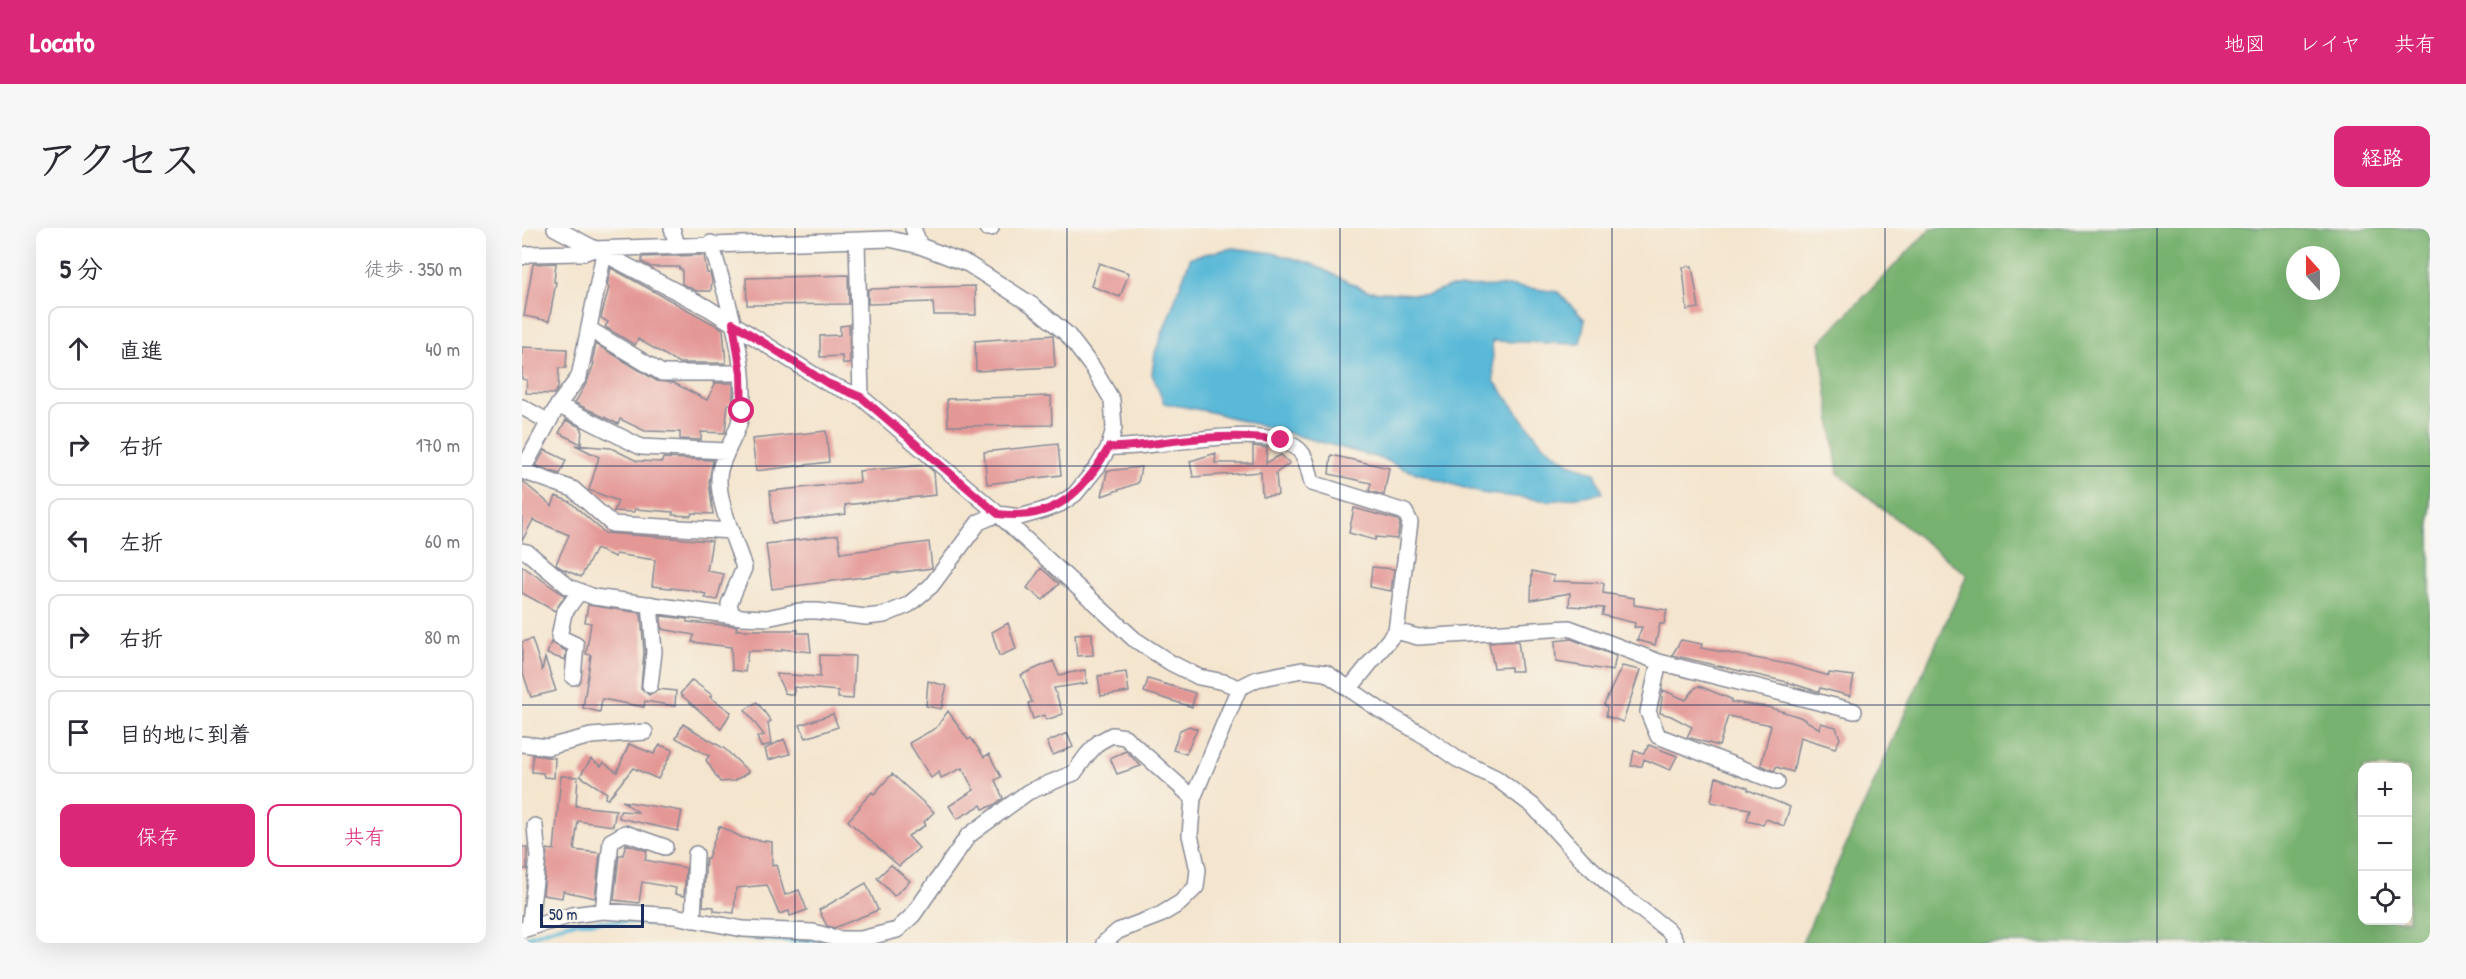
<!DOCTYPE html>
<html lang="ja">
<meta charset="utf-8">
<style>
body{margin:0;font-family:"Patrick Hand","Klee One",sans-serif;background:#f7f7f7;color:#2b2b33}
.controls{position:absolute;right:18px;bottom:18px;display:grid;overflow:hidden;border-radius:12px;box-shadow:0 6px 24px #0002}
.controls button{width:54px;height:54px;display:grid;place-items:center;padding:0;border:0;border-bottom:2px solid #e1e1e2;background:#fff;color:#2b2b33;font:30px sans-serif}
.compass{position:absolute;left:1764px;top:18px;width:54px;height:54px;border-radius:50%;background:#fff;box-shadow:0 6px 24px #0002;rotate:339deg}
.scale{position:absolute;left:18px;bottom:15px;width:104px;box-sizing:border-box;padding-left:6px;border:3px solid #1b2f5e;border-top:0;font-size:16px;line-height:21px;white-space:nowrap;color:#1b2f5e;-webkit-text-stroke:4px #f7f3e8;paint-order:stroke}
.stop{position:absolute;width:18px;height:18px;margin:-14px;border:4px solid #db2777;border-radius:50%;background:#fff}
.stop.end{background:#db2777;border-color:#fff;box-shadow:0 2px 6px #0008}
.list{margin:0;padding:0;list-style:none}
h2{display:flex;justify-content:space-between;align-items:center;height:78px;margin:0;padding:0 24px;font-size:26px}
h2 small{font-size:20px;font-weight:400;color:#7c7c81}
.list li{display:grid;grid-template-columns:39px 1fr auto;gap:18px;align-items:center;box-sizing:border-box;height:84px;margin:0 12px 12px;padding:0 12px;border:2px solid #e1e1e2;border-radius:12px}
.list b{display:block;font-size:22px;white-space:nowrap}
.list em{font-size:20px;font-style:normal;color:#7c7c81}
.actions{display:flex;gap:12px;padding:18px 24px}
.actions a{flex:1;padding:14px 0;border:2px solid #db2777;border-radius:12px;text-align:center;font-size:21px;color:#db2777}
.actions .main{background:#db2777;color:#fff}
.icon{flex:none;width:33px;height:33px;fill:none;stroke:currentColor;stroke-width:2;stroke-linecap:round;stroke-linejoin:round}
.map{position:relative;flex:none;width:1908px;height:715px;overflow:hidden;border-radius:12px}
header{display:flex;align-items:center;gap:36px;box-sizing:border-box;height:84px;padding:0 30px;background:#db2777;color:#fff}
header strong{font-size:28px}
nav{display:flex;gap:33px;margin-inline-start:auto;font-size:21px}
.intro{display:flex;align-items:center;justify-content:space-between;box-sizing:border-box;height:144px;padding:0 36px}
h1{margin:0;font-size:42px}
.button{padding:15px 27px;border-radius:12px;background:#db2777;color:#fff;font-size:21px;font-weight:700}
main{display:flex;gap:36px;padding:0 36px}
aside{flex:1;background:#fff;border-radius:12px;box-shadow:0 6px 24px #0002}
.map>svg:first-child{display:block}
.forest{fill:#78b270;stroke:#4a7067;stroke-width:1.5;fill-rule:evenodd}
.water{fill:#5ab9d8;stroke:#3a749b;stroke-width:1.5}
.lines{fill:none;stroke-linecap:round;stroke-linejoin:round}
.stream{stroke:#5ab9d8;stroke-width:4.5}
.building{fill:#e49896}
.minor-casing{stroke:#888a96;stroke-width:18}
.minor{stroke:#fff;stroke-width:15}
.route{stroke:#db2777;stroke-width:8}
.grid{fill:none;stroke:#1b2f5e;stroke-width:1.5;stroke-opacity:0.55}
</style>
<header>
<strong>Locato</strong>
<nav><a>地図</a><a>レイヤ</a><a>共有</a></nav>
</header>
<div class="intro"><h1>アクセス</h1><a class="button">経路</a></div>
<main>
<aside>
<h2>5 分<small>徒歩 · 350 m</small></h2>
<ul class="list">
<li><svg class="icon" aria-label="ahead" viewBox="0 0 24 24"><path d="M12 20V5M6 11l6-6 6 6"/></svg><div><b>直進</b></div><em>40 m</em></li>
<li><svg class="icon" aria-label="right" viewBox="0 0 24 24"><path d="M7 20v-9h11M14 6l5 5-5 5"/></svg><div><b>右折</b></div><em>170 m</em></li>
<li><svg class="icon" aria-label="left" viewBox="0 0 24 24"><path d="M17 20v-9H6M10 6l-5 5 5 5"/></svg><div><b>左折</b></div><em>60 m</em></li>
<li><svg class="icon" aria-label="right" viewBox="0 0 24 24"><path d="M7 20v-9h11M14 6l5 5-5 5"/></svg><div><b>右折</b></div><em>80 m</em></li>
<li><svg class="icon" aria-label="arrive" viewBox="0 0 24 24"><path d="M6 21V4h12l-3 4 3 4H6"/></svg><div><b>目的地に到着</b></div></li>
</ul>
<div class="actions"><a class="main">保存</a><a>共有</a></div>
</aside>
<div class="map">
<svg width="1908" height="715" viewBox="0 0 1908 715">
<rect width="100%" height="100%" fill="#f7f3e8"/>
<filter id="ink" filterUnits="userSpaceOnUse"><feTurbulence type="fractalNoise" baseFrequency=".0167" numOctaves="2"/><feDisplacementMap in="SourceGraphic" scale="12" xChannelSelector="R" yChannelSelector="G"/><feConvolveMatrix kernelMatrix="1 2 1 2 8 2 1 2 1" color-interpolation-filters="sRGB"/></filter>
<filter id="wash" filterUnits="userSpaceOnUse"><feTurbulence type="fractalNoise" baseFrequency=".008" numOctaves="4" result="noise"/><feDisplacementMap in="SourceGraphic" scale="24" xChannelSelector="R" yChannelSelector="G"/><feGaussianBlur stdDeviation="1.35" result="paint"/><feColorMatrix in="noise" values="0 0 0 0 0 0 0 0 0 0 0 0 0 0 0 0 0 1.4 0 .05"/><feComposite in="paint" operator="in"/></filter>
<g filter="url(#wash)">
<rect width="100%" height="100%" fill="#f4e5ce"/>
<path class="forest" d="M 1409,0 L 1908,0 L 1908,715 L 1280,715 L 1445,347 L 1316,245 L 1298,114 ZM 1773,27 L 1809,27 L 1809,63 L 1773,63 ZM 1840,540 L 1886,540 L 1886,692 L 1840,692 Z"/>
<path class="water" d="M 711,20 L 751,25 L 788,35 L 845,63 L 906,67 L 927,59 L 992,58 L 1036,64 L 1063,92 L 1058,116 L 970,113 L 972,153 L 1020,216 L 1047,235 L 1073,245 L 1081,265 L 1029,273 L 958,265 L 879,240 L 864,232 L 689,184 L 642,175 L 630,146 L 633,125 L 669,29 Z"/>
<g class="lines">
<path class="stream" d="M 0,711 C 18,706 39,695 57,694 C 96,692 139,696 177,702 C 217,708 255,715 296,711"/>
</g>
<g id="blocks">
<path class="building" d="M 182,27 L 185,45 L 188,45 L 190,52 L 189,63 L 175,63 L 160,56 L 160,41 L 157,41 L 157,39 L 129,39 L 120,34 L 120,29 Z
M 34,35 L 32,54 L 34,54 L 27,93 L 2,88 L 11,36 Z
M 577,35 L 607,45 L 598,69 L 569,58 Z
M 1170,38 L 1177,80 L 1165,82 L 1161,39 Z
M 89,40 L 201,101 L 204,135 L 157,135 L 116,111 L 113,117 L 83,99 L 86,94 L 79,90 L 87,59 L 85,58 Z
M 326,47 L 327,76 L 225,77 L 224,50 Z
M 453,58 L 454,87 L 412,87 L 411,74 L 346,76 L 346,61 Z
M 327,97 L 328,136 L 321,136 L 320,128 L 298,129 L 298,108 L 318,107 L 318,98 Z
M 531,107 L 533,139 L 454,143 L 453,113 Z
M 74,116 L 135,153 L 152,155 L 185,172 L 193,156 L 191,155 L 211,155 L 211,176 L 206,176 L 203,205 L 179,204 L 179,212 L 158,211 L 158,204 L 123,203 L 98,191 L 96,196 L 53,175 L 65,154 L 72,135 L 70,134 Z
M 0,119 L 45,121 L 44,140 L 37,140 L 36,160 L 32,166 L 4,165 L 5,152 L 0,151 Z
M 529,168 L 530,197 L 426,198 L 425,171 Z
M 44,192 L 60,200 L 59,216 L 37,205 Z
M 304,203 L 307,234 L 234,243 L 230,211 Z
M 536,216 L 539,247 L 465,256 L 462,224 Z
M 53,217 L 89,220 L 115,233 L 140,234 L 141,230 L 191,232 L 187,254 L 191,286 L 170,285 L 169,288 L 151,287 L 151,284 L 113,281 L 112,284 L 92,283 L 96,273 L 67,262 L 77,229 Z
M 731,218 L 745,220 L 744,235 L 759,227 L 768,235 L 754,245 L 756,267 L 740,268 L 739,244 L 671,249 L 668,233 L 694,225 L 693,235 L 731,235 Z
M 23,222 L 44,232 L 38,246 L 14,238 Z
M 809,227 L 867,240 L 862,267 L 847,263 L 849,255 L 807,246 Z
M 404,237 L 412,244 L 414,267 L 323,277 L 324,286 L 251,295 L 248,263 L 338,254 L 337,243 Z
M 619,239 L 616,255 L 580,268 L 585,243 Z
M 0,253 L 30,278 L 34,268 L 48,274 L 83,305 L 190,313 L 185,343 L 202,346 L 195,372 L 183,370 L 184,366 L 167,362 L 130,358 L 133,332 L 94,326 L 93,329 L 74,321 L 59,349 L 39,340 L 34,336 L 47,307 L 11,292 L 0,313 Z
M 832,280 L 876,292 L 878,296 L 875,311 L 854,309 L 853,312 L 827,305 Z
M 316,307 L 319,325 L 407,314 L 410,340 L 250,361 L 244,316 Z
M 0,338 L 43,368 L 33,383 L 0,365 Z
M 850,339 L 872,341 L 869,363 L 848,359 Z
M 519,340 L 537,356 L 521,372 L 505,360 Z
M 1010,343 L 1032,348 L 1031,353 L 1082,355 L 1081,365 L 1112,370 L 1112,377 L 1145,382 L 1142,396 L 1138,396 L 1133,417 L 1115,412 L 1120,399 L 1112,399 L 1113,395 L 1080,387 L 1082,380 L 1047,378 L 1048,365 L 1009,372 Z
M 66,377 L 119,385 L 122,424 L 119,460 L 127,467 L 136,461 L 154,463 L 153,478 L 123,473 L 122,479 L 80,471 L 78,484 L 61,480 L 69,427 L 64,426 L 69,395 L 63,394 Z
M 139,388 L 165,391 L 165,394 L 215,398 L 214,402 L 276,402 L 275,405 L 287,405 L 289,424 L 260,421 L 260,423 L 226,423 L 223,444 L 210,442 L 209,419 L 170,414 L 172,407 L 140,401 Z
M 486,395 L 494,421 L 477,428 L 470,404 Z
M 570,405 L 571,427 L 555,428 L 553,406 Z
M 10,411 L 20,442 L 23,430 L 34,463 L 9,469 L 0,442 L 0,414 Z
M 1049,411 L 1094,428 L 1091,443 L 1034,434 L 1033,413 Z
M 1159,412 L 1180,416 L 1179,420 L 1270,437 L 1307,448 L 1307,445 L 1332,448 L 1328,468 L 1298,460 L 1297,464 L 1265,454 L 1150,427 Z
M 996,413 L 1000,443 L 989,443 L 989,439 L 972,440 L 967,415 Z
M 29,414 L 44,423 L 43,432 L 25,426 Z
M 298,427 L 333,428 L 331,471 L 316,470 L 316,463 L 272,459 L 272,467 L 263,465 L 254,446 L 298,449 Z
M 531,433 L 537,447 L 563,442 L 565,455 L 532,460 L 541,486 L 524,492 L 522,487 L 511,491 L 506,475 L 510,474 L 499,447 Z
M 1100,438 L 1118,442 L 1101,494 L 1084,488 L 1085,479 L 1082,476 Z
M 604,444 L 607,464 L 579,468 L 576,448 Z
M 626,451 L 673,465 L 670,479 L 622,464 Z
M 170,452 L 190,467 L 188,469 L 209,484 L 199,501 L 158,466 Z
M 406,453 L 425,458 L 419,481 L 404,478 Z
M 1177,458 L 1209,471 L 1209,474 L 1246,479 L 1278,489 L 1298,501 L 1299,495 L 1314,499 L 1318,511 L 1313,520 L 1278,509 L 1271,544 L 1254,539 L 1252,543 L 1239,537 L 1249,497 L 1206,488 L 1197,518 L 1165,509 L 1170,499 L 1149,488 L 1138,485 L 1141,462 L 1164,472 L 1173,460 Z
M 235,474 L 249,493 L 246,495 L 249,516 L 239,519 L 235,509 L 242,507 L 223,482 Z
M 426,483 L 446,512 L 449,510 L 462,529 L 467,526 L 479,549 L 473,552 L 481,570 L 472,577 L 461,581 L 459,577 L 435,591 L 427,578 L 452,562 L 440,540 L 419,550 L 417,544 L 409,550 L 387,515 L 414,500 Z
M 311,486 L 316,499 L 284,510 L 278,497 Z
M 161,496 L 203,521 L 227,544 L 212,553 L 198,554 L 184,532 L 187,528 L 154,510 Z
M 667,498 L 675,501 L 664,526 L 651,522 L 658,502 Z
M 545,505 L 551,519 L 531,527 L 525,514 Z
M 262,511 L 268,526 L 246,532 L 243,521 Z
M 107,516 L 132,526 L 138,517 L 151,522 L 136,551 L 111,540 L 86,571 L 83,570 L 85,565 L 58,548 L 69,531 L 79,538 L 82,535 L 95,544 Z
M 1127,517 L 1155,528 L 1148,542 L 1122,531 L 1120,538 L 1109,538 L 1112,523 L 1122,525 Z
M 604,523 L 619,538 L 595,546 L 588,530 Z
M 11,527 L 33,530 L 32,550 L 22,549 L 21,545 L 10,544 Z
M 370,546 L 412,584 L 402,594 L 404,597 L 386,608 L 397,620 L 377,638 L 326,593 L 338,579 L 337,578 L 350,564 L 352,566 Z
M 39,548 L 56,549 L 54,578 L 94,582 L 91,598 L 56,593 L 52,622 L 78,625 L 73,670 L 41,663 L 40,670 L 21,667 L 25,621 L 32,622 Z
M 1194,549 L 1226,560 L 1226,562 L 1268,579 L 1262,598 L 1244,591 L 1241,597 L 1225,593 L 1228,581 L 1189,574 Z
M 100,573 L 160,583 L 156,603 L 97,590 L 98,583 L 116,584 Z
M 197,598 L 221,610 L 250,614 L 250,638 L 254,637 L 263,667 L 277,662 L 285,682 L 268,688 L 267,683 L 257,686 L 245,657 L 214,660 L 212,685 L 192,683 L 192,679 L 181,678 L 184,630 L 186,630 Z
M 104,616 L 125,623 L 123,632 L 164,640 L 162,668 L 153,666 L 154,660 L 120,654 L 117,675 L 92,672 L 97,627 L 101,627 Z
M 0,619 L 5,619 L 5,641 L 0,641 Z
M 369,637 L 388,653 L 372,668 L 355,650 Z
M 344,655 L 356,682 L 312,700 L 305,698 L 297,682 Z"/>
</g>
</g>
<g filter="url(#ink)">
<use href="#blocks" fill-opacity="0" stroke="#888a96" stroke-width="1.5"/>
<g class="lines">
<defs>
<path id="minor" d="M 33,0 L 186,80 L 305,155 L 339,169 L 476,286 L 612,411 L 649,435 L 677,449 L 702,454 L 717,460
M 150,0 L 155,17
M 391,0 L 398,18
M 465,0 L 469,0
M 335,13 L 339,169
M 189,15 C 203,65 226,131 220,182 C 218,203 203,222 198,242 C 192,269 214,313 222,340 L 207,376 L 210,387
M 0,29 L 6,26 L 61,25 L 72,21 L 368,11 L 398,18 L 446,36 L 510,77 L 545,106 L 571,140 L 590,172 L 592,200 L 587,219 L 576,238 L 553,266 L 538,276 L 519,283 L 498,289 L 476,286 L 457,294 L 409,358 L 386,377 L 362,387 L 344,389 L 295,383 L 277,383 L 245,390 L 220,389 L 72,369 L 47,359 L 5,324 L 0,323
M 67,101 L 140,145 L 219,145
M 36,177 L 119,219 L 205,223
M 0,179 L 27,194
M 587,219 C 632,222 741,192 776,221 C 785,228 787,244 790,255 L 883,284 L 888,294 L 874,403 L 828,460
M 0,243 L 36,177 L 57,149 L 82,25
M 0,243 L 51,261 L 90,296 L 210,303
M 128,376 L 132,424 L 128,457
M 874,403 L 896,409 L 1047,400 L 1137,434 L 1332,483
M 1137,434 L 1126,484 L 1136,508 L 1255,554
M 51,449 L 54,417 L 37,409 L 42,385 L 58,363
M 0,516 L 26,519 L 69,508 L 123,504
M 81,683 L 89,613 L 103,605 L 143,619
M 171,692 L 174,626
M 7,700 L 16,630 L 13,598
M 0,702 L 50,687 L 81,683 L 152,688 L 221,701 L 291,704 L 317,711 L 339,711 L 375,702 L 391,687 L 446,608 L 506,564 L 552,545 L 565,527 L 577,514 L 590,507 L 603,509 L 671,570
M 582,715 L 596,703 L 638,687 L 658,675 L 674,659 L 676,642 L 668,607 L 671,570 L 717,460 L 735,451 L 780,442 L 804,445 L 858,482 L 898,505 L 935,531 L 974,550 L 1011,578 L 1060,632 L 1090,659 L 1148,704 L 1154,715"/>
</defs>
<use href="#minor" class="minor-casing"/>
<use href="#minor" class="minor"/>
</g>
</g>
<g class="lines" filter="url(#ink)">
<path class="route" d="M 220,183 L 219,145 L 211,95 L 305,155 L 339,169 L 476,286 C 532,293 561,265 587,219 C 607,220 623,217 643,214 C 680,209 722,206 759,212"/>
</g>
<path class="grid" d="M 273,0 L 273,715M 545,0 L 545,715M 818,0 L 818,715M 1090,0 L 1090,715M 1363,0 L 1363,715M 1635,0 L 1635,715M 0,238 L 1908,238M 0,477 L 1908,477"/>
</svg>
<div class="controls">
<button>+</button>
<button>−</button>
<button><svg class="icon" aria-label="locate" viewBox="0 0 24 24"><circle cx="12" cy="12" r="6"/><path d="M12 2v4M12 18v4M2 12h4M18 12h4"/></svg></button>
</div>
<svg class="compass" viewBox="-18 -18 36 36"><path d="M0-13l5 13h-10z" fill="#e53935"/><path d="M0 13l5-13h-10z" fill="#7c7c81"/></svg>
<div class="scale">50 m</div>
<div class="stop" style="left:220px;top:183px"></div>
<div class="stop end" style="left:759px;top:212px"></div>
</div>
</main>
